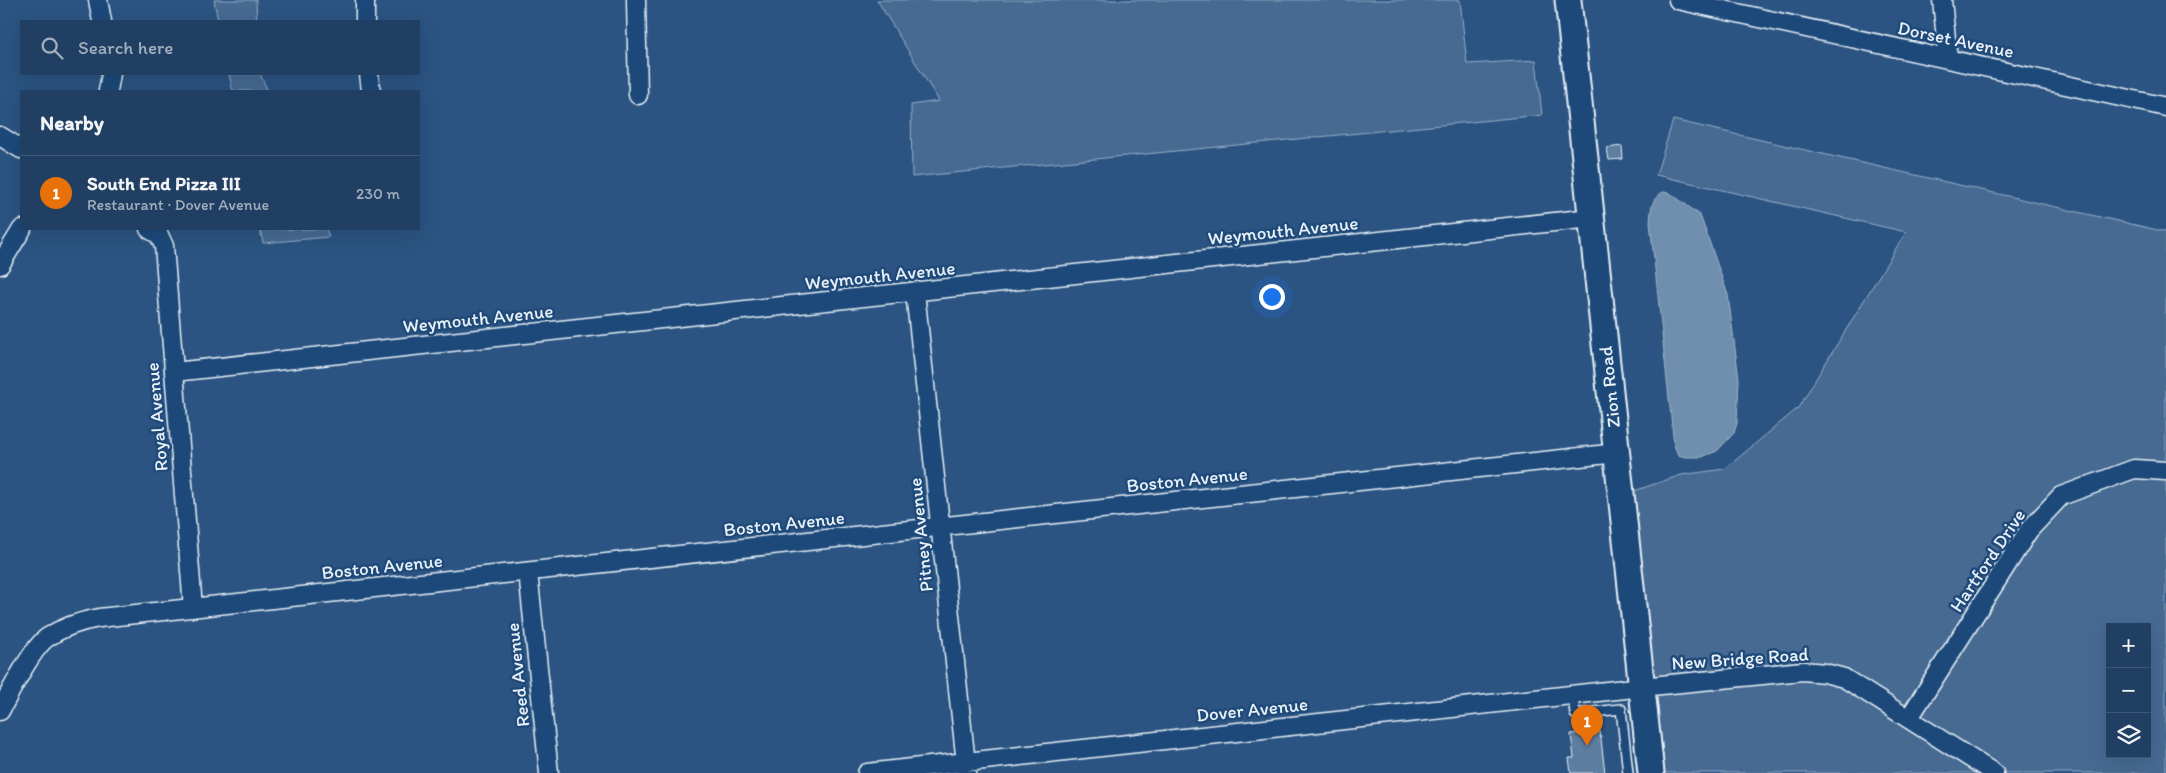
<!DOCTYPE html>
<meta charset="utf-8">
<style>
body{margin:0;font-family:Itim,sans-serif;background:#2d4a6b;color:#f1f3f6}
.controls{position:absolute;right:15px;bottom:15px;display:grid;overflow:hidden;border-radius:0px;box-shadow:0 5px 20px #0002}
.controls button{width:45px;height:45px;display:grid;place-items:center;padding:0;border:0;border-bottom:1px solid #3d5877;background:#203f62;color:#f1f3f6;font:25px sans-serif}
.you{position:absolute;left:1271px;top:296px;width:18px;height:18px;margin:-12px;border:4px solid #fff;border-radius:50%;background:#1a73e8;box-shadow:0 0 0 8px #1a73e833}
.badge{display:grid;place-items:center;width:32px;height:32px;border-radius:50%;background:#ffd166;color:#fff;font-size:16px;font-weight:700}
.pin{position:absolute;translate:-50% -41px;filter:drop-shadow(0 1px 2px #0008)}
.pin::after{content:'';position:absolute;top:26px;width:18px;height:15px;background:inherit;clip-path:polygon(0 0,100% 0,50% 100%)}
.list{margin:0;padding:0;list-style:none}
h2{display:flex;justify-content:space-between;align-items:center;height:65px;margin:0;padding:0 20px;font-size:21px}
h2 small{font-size:16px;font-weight:400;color:#a2afbe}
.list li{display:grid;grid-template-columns:32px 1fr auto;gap:15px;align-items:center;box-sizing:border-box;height:75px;padding:0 20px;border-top:1px solid #3d5877}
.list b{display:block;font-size:19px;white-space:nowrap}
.list p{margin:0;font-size:16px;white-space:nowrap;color:#a2afbe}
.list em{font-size:16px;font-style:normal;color:#a2afbe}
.icon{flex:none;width:28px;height:28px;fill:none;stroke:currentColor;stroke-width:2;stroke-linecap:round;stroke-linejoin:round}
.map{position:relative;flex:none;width:2166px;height:773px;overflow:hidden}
.search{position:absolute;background:#203f62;box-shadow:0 5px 20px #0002;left:20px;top:20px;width:400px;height:55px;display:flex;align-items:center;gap:12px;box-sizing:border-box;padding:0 18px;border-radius:0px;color:#a2afbe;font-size:19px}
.panel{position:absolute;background:#203f62;box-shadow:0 5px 20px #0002;left:20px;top:90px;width:400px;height:140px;border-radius:0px}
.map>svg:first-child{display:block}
.green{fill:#476b93;stroke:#98aec6;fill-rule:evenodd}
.water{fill:#708ead;stroke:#a0b6cb}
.building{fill:#5d7da1;stroke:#e8f1f8}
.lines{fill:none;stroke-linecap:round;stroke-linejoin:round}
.lane-casing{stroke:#e8f1f8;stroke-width:12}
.street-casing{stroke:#e8f1f8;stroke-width:21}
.secondary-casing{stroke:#e8f1f8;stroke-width:29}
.lane{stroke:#1f4a7a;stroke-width:9}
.street{stroke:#1f4a7a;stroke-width:18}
.secondary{stroke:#1f4a7a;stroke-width:25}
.labels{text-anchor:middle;stroke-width:5;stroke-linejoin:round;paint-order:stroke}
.street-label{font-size:19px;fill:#e8f1f8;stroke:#1f4a7a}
</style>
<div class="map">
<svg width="2166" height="773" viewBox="0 0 2166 773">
<rect width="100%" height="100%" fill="#2b5482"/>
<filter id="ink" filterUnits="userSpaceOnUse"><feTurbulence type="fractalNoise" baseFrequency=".02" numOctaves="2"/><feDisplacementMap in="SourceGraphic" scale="10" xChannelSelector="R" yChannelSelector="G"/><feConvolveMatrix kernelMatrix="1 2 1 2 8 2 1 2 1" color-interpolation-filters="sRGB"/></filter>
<g filter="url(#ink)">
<path class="green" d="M 214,0 L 256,0 L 257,21 L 218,21 Z
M 877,0 L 1460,0 L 1467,64 L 1536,60 L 1542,115 L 912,177 L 911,105 L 939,101 Z
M 229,74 L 260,74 L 268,91 L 233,91 Z
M 1673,120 L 2166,232 L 2166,773 L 1665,773 L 1634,491 L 1681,475 L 1725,469 L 1798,408 L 1906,232 L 1656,175 ZM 2110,627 L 2147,627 L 2147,754 L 2110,754 Z
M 260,229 L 326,229 L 329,237 L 263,243 Z"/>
<path class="water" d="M 1663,192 L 1670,193 L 1700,215 L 1728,295 L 1739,379 L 1737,423 L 1734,433 L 1717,451 L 1702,457 L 1686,457 L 1678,455 L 1674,445 L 1650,222 C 1651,208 1651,199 1663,192 Z"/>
<path class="building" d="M 1622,146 L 1623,159 L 1609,160 L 1607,148 Z
M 1600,731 L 1605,773 L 1571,773 L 1569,758 L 1574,758 L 1571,734 Z"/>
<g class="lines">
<defs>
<path id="lane" d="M 1573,696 L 1575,714 L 1621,709 L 1628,773"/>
<path id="street" d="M 98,0 L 102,21
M 365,0 L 365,21
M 636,0 L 638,95
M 1678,0 L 2166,107
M 1942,0 L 1948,58
M 369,74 L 371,91
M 108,91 L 111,74
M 0,136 L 21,149
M 149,229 L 159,235 L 164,246 L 193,608
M 0,265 L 22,229
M 915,292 L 967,773
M 174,372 L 1591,218
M 528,572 L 549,773
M 0,711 C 9,694 33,646 48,637 C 63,627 82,621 99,618 L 1617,453
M 1909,718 L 2029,530 L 2061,496 L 2134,469 L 2166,471
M 867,773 L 1661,685 L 1803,671 L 1825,673 L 1844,678 L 1994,773"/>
<path id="secondary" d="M 1568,0 L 1651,773"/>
</defs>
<use href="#lane" class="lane-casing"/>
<use href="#street" class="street-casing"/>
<use href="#secondary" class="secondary-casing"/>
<use href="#lane" class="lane"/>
<use href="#street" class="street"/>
<use href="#secondary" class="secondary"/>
</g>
</g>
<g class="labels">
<g class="street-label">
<text transform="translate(1956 39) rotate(12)" y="7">Dorset Avenue</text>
<text transform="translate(1283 230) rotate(-6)" y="7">Weymouth Avenue</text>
<text transform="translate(880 275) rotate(-6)" y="7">Weymouth Avenue</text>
<text transform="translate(478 318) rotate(-6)" y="7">Weymouth Avenue</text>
<text transform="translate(1609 387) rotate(-96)" y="7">Zion Road</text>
<text transform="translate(156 417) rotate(-95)" y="7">Royal Avenue</text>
<text transform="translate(1187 479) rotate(-6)" y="7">Boston Avenue</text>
<text transform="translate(784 523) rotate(-6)" y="7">Boston Avenue</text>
<text transform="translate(920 535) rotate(-96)" y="7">Pitney Avenue</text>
<text transform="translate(1987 560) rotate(-56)" y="7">Hartford Drive</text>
<text transform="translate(382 566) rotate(-6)" y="7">Boston Avenue</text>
<text transform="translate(1740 658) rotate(-4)" y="7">New Bridge Road</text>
<text transform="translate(517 675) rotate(-96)" y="7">Reed Avenue</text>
<text transform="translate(1252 709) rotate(-6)" y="7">Dover Avenue</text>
</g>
</g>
</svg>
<div class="controls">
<button>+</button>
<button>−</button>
<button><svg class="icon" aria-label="layers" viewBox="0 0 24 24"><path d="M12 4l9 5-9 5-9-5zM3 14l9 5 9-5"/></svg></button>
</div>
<div class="you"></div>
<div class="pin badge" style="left:1587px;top:746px;background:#e8710a">1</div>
<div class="search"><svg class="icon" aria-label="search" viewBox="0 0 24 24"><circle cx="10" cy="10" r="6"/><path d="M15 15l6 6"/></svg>Search here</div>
<section class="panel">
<h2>Nearby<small></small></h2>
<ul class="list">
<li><span class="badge" style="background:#e8710a">1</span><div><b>South End Pizza III</b><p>Restaurant · Dover Avenue</p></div><em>230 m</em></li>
</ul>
</section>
</div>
